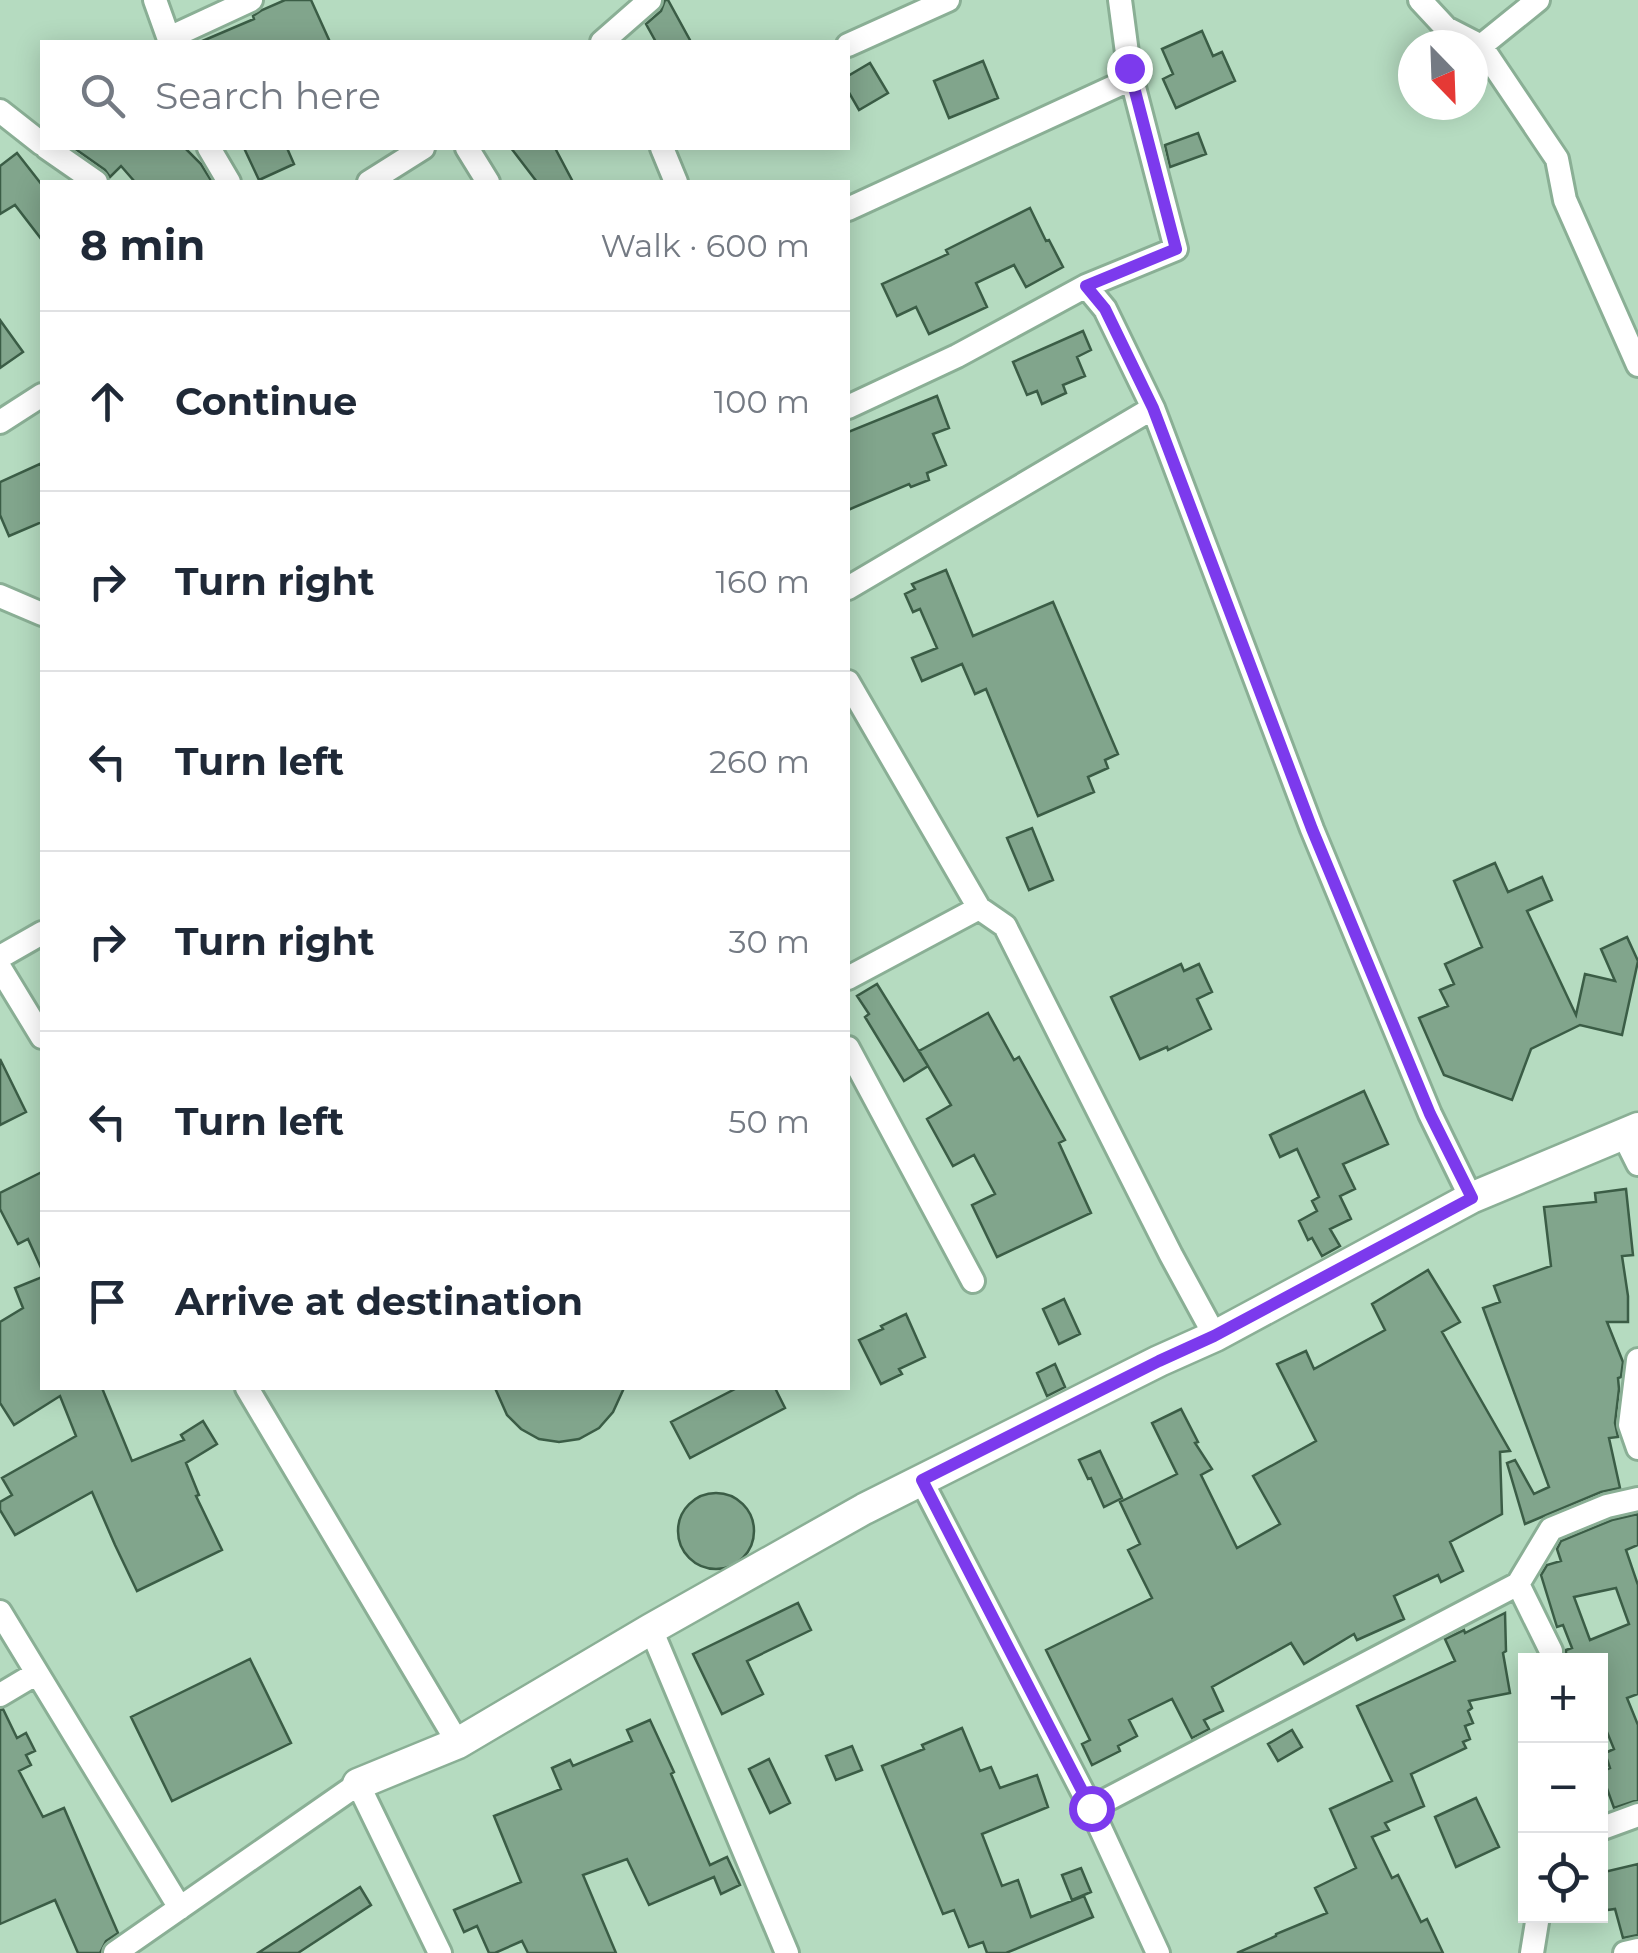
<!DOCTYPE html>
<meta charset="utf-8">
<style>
body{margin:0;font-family:Montserrat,sans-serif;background:#f2f2f3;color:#1f2937}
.controls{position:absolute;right:30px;bottom:30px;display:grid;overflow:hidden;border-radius:0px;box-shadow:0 5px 25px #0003}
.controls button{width:90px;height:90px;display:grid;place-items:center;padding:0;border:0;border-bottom:2px solid #e0e1e3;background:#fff;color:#1f2937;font:50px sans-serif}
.compass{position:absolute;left:1398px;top:30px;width:90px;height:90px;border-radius:50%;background:#fff;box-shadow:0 5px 25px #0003;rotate:157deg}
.stop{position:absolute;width:30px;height:30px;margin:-22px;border:8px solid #7c3aed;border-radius:50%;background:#fff}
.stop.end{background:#7c3aed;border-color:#fff;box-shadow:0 2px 10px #0008}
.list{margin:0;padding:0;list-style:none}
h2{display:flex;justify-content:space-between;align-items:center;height:130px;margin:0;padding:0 40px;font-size:42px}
h2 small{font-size:32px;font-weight:400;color:#747a83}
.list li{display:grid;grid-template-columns:65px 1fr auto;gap:30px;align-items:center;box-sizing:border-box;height:180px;padding:0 40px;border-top:2px solid #e0e1e3}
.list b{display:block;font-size:38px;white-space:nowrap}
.list em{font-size:32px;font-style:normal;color:#747a83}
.icon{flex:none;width:55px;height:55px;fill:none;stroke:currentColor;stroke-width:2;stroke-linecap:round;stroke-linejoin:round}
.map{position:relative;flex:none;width:1638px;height:1953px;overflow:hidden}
.search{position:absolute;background:#fff;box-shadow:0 5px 25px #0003;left:40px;top:40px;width:810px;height:110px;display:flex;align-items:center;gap:25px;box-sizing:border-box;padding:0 35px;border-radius:0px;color:#747a83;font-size:38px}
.panel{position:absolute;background:#fff;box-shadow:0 5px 25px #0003;left:40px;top:180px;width:810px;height:1210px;border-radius:0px}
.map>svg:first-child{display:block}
.building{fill:#81a58c;stroke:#3b5d46;stroke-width:2.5;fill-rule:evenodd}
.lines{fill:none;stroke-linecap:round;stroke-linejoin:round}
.street-casing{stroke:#8aaf95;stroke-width:28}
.secondary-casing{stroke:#8aaf95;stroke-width:35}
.street{stroke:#fff;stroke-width:22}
.secondary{stroke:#fff;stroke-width:30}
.route{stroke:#7c3aed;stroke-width:12}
</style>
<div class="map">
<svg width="1638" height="1953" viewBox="0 0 1638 1953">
<rect width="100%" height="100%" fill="#b5dbc0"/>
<path class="building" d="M 285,0 L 311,0 L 330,42 L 200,42 L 254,19 L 253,16 L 262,10 Z
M 665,0 L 668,0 L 691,42 L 656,42 L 646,24 L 661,11 Z
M 1202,31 L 1213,56 L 1222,52 L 1235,81 L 1176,108 L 1163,79 L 1173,74 L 1162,49 Z
M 983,61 L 998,98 L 949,118 L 934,81 Z
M 870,63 L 888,93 L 859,110 L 848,91 L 848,76 Z
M 1198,133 L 1206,154 L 1170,167 L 1165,145 Z
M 74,148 L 185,148 L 201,164 L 212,182 L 135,182 L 121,166 L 110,177 L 105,170 Z
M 244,148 L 287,148 L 294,164 L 259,180 Z
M 511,148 L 555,148 L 573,182 L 537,182 Z
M 17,153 L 42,185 L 42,240 L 15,205 L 0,214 L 0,166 Z
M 1030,208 L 1046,241 L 1049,240 L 1063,267 L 1026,287 L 1014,265 L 976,283 L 987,307 L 929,334 L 916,307 L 897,316 L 882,284 L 948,254 L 946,250 Z
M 0,320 L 23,352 L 0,368 Z
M 1083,331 L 1091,350 L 1077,357 L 1085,376 L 1063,385 L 1066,393 L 1042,404 L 1037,391 L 1027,395 L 1013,362 Z
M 937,396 L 949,428 L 933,434 L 946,465 L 927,473 L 929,480 L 911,487 L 909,484 L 848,510 L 848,432 Z
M 42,463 L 42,522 L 9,536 L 0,515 L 0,482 Z
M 946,570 L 973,636 L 1053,602 L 1118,754 L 1105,760 L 1108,768 L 1088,777 L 1094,792 L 1038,816 L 986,689 L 975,694 L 962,664 L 922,681 L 912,658 L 937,648 L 920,609 L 913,612 L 905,594 L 915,589 L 912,584 Z
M 1032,828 L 1053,880 L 1029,890 L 1007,838 Z
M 1495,863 L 1508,892 L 1542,877 L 1552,900 L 1527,911 L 1576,1015 L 1585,974 L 1615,981 L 1601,949 L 1627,937 L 1638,961 L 1622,1035 L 1580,1025 L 1531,1049 L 1512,1100 L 1444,1075 L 1419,1018 L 1448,1006 L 1440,990 L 1454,984 L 1445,964 L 1482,947 L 1454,881 Z
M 1181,964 L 1184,971 L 1199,964 L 1212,992 L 1197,999 L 1211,1029 L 1168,1050 L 1167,1047 L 1140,1059 L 1111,997 Z
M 877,984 L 928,1066 L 904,1081 L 865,1017 L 869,1014 L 857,996 Z
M 988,1013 L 1014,1060 L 1019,1057 L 1065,1140 L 1059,1143 L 1091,1213 L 997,1257 L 972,1205 L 995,1194 L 974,1155 L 953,1166 L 927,1119 L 951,1105 L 919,1051 Z
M 0,1059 L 26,1112 L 0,1125 Z
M 1364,1091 L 1388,1144 L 1343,1164 L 1355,1189 L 1340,1196 L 1351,1219 L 1330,1229 L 1340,1246 L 1322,1256 L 1312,1238 L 1308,1240 L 1299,1221 L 1317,1211 L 1312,1201 L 1319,1197 L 1297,1149 L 1280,1157 L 1270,1135 Z
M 42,1172 L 42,1270 L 28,1239 L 18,1244 L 0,1209 L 0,1193 Z
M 1626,1189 L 1633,1255 L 1622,1256 L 1628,1296 L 1628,1322 L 1607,1322 L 1623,1362 L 1621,1377 L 1618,1378 L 1619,1389 L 1615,1423 L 1618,1437 L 1609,1438 L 1620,1488 L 1601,1492 L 1525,1524 L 1507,1463 L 1515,1460 L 1534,1494 L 1549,1487 L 1483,1308 L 1500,1302 L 1494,1286 L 1551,1266 L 1544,1207 L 1596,1202 L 1595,1193 Z
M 1428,1270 L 1460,1322 L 1442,1332 L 1510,1451 L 1500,1452 L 1502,1514 L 1450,1542 L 1463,1571 L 1441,1582 L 1438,1575 L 1394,1596 L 1404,1619 L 1357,1640 L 1354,1634 L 1304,1664 L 1291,1643 L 1212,1687 L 1223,1711 L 1204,1720 L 1209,1729 L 1192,1738 L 1172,1699 L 1129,1720 L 1137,1736 L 1118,1746 L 1120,1751 L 1092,1765 L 1082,1744 L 1090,1740 L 1046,1650 L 1152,1598 L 1128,1550 L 1140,1544 L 1120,1502 L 1177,1474 L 1152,1423 L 1181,1409 L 1198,1442 L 1195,1443 L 1212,1469 L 1201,1475 L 1237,1548 L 1280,1524 L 1253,1476 L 1316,1441 L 1277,1364 L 1306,1351 L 1314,1369 L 1385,1330 L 1372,1304 Z
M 42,1277 L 42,1388 L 102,1388 L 132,1461 L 184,1440 L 181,1435 L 203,1421 L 217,1444 L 186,1463 L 199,1495 L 196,1496 L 222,1550 L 137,1591 L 115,1545 L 92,1492 L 15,1535 L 0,1510 L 0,1502 L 12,1495 L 2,1478 L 76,1436 L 60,1396 L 14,1425 L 0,1403 L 0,1322 L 23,1308 L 15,1288 Z
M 1064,1299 L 1080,1334 L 1059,1344 L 1043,1309 Z
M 906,1314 L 925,1357 L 899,1369 L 902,1374 L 881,1384 L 859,1340 L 883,1329 L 881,1326 Z
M 1055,1364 L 1065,1387 L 1047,1396 L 1037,1373 Z
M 495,1388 L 624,1388 L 613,1412 L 599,1428 L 579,1439 L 559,1442 L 539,1439 L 521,1429 L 507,1415 Z
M 737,1388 L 775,1388 L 785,1408 L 690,1458 L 671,1422 Z
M 1100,1451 L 1122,1498 L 1104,1507 L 1091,1478 L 1088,1479 L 1079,1460 Z
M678 1531a38 38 0 1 1 76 0a38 38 0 1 1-76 0Z
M 1638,1514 L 1638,1545 L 1626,1550 L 1638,1585 L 1638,1694 L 1627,1698 L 1638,1725 L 1638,1800 L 1614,1808 L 1601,1772 L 1610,1768 L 1605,1753 L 1614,1749 L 1600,1715 L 1600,1660 L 1566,1660 L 1566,1650 L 1572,1648 L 1563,1625 L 1557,1627 L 1541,1575 L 1547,1565 L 1561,1561 L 1557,1549 L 1561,1541 L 1612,1520 ZM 1616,1588 L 1629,1624 L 1590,1640 L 1574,1597 Z
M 798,1603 L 811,1630 L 747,1661 L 763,1694 L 722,1714 L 693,1654 Z
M 1505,1613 L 1506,1651 L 1503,1653 L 1510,1693 L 1469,1701 L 1472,1708 L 1468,1711 L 1473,1723 L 1465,1726 L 1470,1739 L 1463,1742 L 1466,1748 L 1411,1774 L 1424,1806 L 1385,1823 L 1389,1830 L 1372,1837 L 1392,1878 L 1398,1875 L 1421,1922 L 1427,1919 L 1443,1953 L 1237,1953 L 1276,1936 L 1276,1934 L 1327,1913 L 1315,1888 L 1356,1868 L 1330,1809 L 1392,1781 L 1357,1706 L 1455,1661 L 1445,1639 L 1464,1630 L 1465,1633 Z
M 250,1659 L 291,1743 L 172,1801 L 131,1717 Z
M 3,1709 L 17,1738 L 26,1733 L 35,1751 L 26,1755 L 31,1765 L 19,1771 L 43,1817 L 64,1808 L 118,1933 L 106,1941 L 100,1953 L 78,1953 L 55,1900 L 0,1924 L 0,1710 Z
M 650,1720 L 674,1772 L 671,1774 L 710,1865 L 727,1857 L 740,1885 L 721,1894 L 714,1877 L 649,1905 L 627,1859 L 583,1875 L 616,1953 L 528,1953 L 522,1941 L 495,1953 L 489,1953 L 477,1926 L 464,1932 L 454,1910 L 521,1882 L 494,1816 L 561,1789 L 552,1768 L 570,1760 L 573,1766 L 632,1741 L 627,1730 Z
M 962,1728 L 980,1771 L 991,1767 L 1000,1788 L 1037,1775 L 1048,1807 L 982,1834 L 1002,1886 L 1018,1880 L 1031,1917 L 1084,1896 L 1093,1917 L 1006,1953 L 987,1953 L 983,1942 L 969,1947 L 954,1910 L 943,1914 L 882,1766 L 924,1749 L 922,1745 Z
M 1292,1730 L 1302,1747 L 1278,1761 L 1268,1744 Z
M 852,1746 L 862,1770 L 836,1780 L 826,1756 Z
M 769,1759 L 790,1803 L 770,1813 L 749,1769 Z
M 1476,1798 L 1499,1847 L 1456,1867 L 1435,1817 Z
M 1638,1864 L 1638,1935 L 1623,1938 L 1615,1909 L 1600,1911 L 1600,1873 Z
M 1081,1868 L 1091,1892 L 1072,1900 L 1062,1875 Z
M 360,1887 L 371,1905 L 298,1953 L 258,1953 Z"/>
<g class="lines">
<defs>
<path id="street" d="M 155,0 L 170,42
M 1420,0 L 1446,28 L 1481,46 L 1538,0
M 169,38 L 251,0
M 602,42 L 650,0
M 848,45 L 948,0
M 1481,46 L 1557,159 L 1565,200 L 1638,365
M 0,111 L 42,144
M 47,148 L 96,182
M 209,148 L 229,182
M 467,148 L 488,182
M 662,148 L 676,182
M 369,182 L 423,148
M 848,209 L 1131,79
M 1086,286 L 1105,309 L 1153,408 L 1312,829 L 1430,1114 L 1471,1198
M 848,407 L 957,356 L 1086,286 L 1176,249 L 1129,68 L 1120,0
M 0,422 L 42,395
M 848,588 L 1153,408
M 0,596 L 42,614
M 848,682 L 979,908 L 1005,926 L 1171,1255 L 1215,1336
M 0,957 L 42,933
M 0,968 L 42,1037
M 848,978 L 979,908
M 848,1048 L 973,1281
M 1623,1134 L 1638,1164
M 1638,1360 L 1630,1425 L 1638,1448
M 247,1388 L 458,1743
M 921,1480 L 1091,1808 L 1158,1953
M 1518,1584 L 1551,1651 L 1551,1660
M 0,1612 L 180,1908
M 651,1629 L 787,1953
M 0,1695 L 37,1673
M 1091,1808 L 1518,1584 L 1551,1529 L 1607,1506 L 1638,1499
M 1600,1829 L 1638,1815
M 115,1953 L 358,1784 L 440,1953
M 1532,1953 L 1538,1916
M 1625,1953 L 1638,1950"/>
<path id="secondary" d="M 358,1784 L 458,1743 L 651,1629 L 864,1509 L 1159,1361 L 1215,1336 L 1471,1198 L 1638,1128"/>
</defs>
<use href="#street" class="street-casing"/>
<use href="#secondary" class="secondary-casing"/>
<use href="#street" class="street"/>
<use href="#secondary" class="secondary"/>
</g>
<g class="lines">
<path class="route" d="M 1091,1808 L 922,1480 L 1159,1361 L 1214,1336 L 1472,1198 L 1430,1114 L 1312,829 L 1153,408 L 1105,309 L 1086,286 L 1176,249 L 1129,68"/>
</g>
</svg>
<div class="controls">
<button>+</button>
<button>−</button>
<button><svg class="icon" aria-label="locate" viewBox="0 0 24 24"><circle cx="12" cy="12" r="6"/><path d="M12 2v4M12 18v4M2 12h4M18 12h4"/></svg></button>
</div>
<svg class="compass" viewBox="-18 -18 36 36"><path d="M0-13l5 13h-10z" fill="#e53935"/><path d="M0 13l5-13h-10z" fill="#747a83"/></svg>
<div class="stop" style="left:1091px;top:1808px"></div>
<div class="stop end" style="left:1129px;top:68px"></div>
<div class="search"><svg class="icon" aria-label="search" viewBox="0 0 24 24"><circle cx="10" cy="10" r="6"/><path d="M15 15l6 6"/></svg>Search here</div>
<section class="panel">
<h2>8 min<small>Walk · 600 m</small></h2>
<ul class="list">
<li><svg class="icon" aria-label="ahead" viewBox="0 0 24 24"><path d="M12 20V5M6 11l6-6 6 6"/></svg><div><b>Continue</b></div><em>100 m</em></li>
<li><svg class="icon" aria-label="right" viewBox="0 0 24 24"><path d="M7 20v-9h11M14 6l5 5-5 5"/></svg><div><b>Turn right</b></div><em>160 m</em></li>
<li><svg class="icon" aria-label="left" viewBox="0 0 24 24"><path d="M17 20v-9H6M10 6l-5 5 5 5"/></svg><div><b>Turn left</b></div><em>260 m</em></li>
<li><svg class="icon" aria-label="right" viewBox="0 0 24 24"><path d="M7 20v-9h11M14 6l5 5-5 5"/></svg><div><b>Turn right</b></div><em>30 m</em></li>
<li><svg class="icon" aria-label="left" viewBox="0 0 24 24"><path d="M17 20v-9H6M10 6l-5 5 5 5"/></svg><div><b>Turn left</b></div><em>50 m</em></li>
<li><svg class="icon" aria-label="arrive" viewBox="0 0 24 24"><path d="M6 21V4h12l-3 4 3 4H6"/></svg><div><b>Arrive at destination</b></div></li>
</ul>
</section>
</div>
